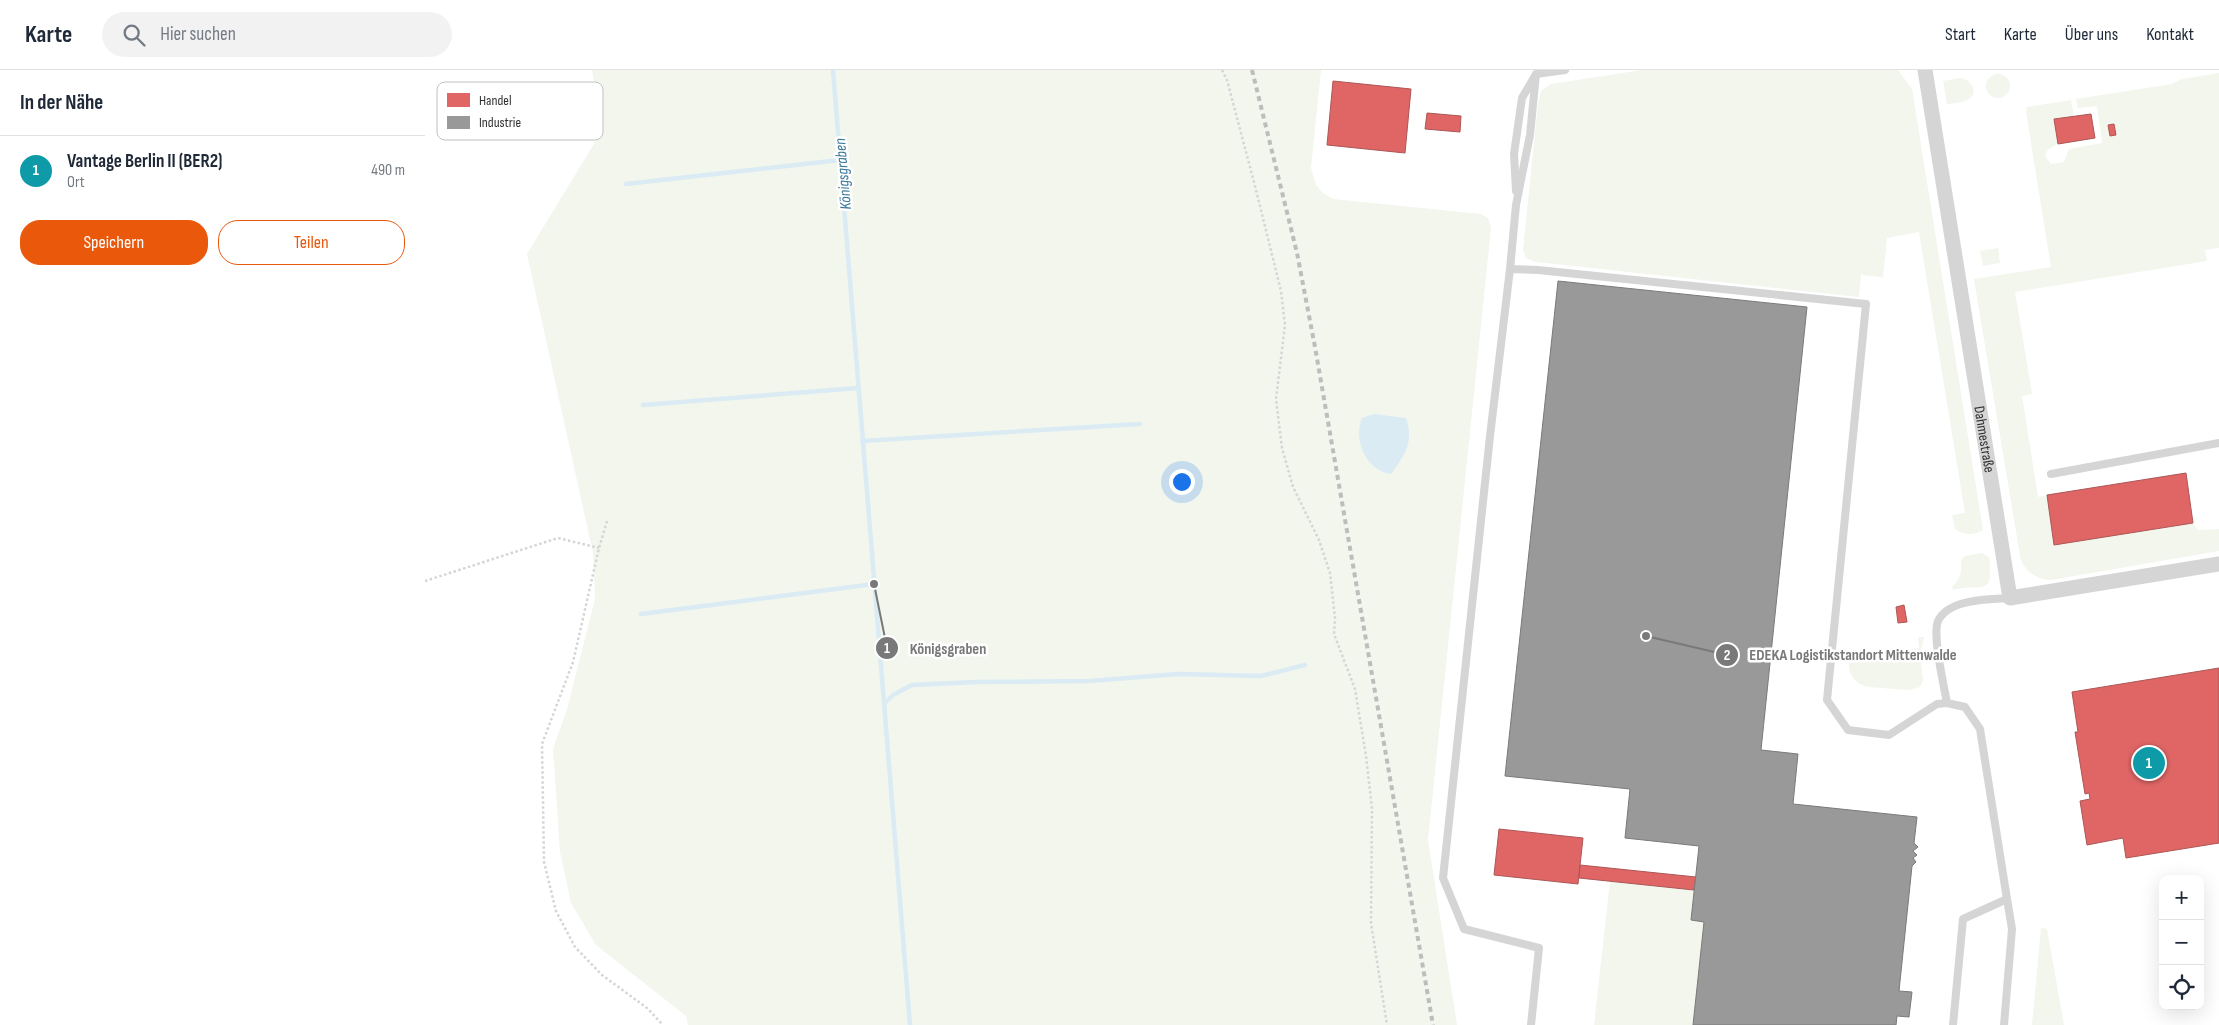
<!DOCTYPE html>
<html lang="de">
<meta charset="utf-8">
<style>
body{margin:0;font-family:"Sofia Sans Condensed",sans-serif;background:#f2f2f3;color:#1f2937}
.controls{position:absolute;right:15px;bottom:15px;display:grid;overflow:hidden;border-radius:10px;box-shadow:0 5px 20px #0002}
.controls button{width:45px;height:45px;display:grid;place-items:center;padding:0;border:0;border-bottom:1px solid #e0e1e3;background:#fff;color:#1f2937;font:25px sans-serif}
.you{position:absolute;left:756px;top:411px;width:18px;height:18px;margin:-12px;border:4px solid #fff;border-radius:50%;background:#1a73e8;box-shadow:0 0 0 8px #1a73e833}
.badge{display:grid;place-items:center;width:32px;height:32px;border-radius:50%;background:#ea580c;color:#fff;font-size:16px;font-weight:700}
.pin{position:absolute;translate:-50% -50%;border:2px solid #fff;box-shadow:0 1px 5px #0006}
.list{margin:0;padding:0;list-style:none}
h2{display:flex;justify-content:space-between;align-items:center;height:65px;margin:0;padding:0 20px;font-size:21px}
h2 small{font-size:16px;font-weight:400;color:#747a83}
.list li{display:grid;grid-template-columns:32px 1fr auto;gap:15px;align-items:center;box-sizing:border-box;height:70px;padding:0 20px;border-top:1px solid #e0e1e3}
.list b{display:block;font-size:19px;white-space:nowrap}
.list p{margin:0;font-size:16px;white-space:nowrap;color:#747a83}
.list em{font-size:16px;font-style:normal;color:#747a83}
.actions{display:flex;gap:10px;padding:15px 20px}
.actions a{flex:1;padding:11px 0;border:1px solid #ea580c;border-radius:20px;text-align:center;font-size:18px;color:#ea580c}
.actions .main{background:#ea580c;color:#fff}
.icon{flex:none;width:28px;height:28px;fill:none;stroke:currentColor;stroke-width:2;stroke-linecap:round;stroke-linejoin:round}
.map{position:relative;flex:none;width:1794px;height:955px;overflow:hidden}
header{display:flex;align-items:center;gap:30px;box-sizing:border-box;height:70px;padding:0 25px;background:#fff;border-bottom:1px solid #e0e1e3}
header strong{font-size:24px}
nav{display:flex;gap:28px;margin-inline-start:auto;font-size:18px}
.search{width:350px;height:45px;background:#f2f2f3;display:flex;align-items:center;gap:12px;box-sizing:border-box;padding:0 18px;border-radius:28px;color:#747a83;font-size:19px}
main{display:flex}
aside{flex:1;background:#fff}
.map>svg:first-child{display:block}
.green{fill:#f2f6ed}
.water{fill:#daebf4}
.shops{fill:#e06666;stroke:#ac5656}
.industry{fill:#999;stroke:#7a7a7a}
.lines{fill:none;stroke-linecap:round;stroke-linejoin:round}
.stream{stroke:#daebf4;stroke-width:4.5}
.path{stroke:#d5d5d5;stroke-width:2.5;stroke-dasharray:2.5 2.5;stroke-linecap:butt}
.service{stroke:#d5d5d5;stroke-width:8}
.minor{stroke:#d5d5d5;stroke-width:15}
.rail{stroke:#bdbdbd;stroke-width:4;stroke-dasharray:5 4;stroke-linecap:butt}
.labels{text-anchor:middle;stroke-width:5;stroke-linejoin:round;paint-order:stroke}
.street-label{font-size:15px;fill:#313131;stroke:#fff}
.water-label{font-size:16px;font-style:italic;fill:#38769a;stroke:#fff}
.key{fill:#fff;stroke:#c1c1c1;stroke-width:1}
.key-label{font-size:14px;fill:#313131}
.leader{fill:none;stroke:#797979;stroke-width:2}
.callout-dot{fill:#797979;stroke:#fff;stroke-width:2}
.mark-label{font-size:15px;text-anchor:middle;font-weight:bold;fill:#fff}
.callout-label{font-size:16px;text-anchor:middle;font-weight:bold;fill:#797979;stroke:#fff;stroke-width:5;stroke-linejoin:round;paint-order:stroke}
</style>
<header>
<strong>Karte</strong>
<div class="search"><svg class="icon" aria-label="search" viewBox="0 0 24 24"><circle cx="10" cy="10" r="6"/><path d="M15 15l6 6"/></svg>Hier suchen</div>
<nav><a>Start</a><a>Karte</a><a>Über uns</a><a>Kontakt</a></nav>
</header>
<main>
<aside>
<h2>In der Nähe<small></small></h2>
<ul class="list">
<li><span class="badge" style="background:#0f9aa8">1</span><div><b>Vantage Berlin II (BER2)</b><p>Ort</p></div><em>490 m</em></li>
</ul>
<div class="actions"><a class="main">Speichern</a><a>Teilen</a></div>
</aside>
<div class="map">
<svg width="1794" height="955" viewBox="0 0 1794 955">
<rect width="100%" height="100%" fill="#fff"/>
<path class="green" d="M 167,0 L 896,0 L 886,98 L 891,115 L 898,123 L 908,129 L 1056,144 L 1063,148 L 1066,158 L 1003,770 L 1032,955 L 263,955 L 261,946 L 171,875 L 146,833 L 135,782 L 128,679 L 142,639 L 170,529 L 168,483 L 102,184 L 178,59 Z
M 1217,0 L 1473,0 L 1487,19 L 1558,460 C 1549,466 1538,465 1530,459 L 1527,445 L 1540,443 L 1494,162 L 1462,168 L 1458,207 L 1436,205 L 1434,227 L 1111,192 L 1101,188 L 1098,180 L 1113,34 L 1116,21 L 1126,14 Z
M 1794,3 L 1794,178 L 1780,180 L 1782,191 L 1590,222 L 1607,324 L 1597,326 L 1613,427 L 1622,425 L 1629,474 L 1768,453 L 1773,460 L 1794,459 L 1794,481 L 1626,510 C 1611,509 1603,503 1596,491 L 1549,209 L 1626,197 L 1601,42 L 1602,37 L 1646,30 L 1649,46 L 1629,49 L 1633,74 L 1623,79 L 1620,86 L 1626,94 L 1639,92 L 1644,79 L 1677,73 L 1672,36 L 1653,38 L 1651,29 L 1747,14 L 1757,9 Z
M1561 16a12 12 0 1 1 24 0a12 12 0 1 1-24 0Z
M 1535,8 C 1547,9 1555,24 1542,30 C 1536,33 1528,33 1522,34 L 1518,11 Z
M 1573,178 L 1575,193 L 1558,196 L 1555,181 Z
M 1557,483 L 1564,487 C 1569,529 1557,512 1528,520 L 1527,516 C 1536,510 1537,501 1536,490 L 1540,486 Z
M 1493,567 L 1499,567 L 1495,584 L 1498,611 L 1495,617 L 1484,620 L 1443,617 C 1429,614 1422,603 1424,589 L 1494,578 Z
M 1185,811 L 1269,820 L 1279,852 L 1268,955 L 1169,955 Z
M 1616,858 L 1622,859 L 1639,955 L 1607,955 Z"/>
<path class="water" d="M 949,344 L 981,348 C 989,372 980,385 966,404 C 941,401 928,370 937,348 Z"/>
<path class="shops" d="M 908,11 L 986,19 L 980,83 L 902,75 Z
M 1002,43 L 1036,46 L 1035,62 L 1000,59 Z
M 1666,44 L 1670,68 L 1633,74 L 1629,49 Z
M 1689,54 L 1691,65 L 1685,66 L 1683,55 Z
M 1761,403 L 1768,453 L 1629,475 L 1622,425 Z
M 1479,535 L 1482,552 L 1473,553 L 1471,537 Z
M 1794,598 L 1794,773 L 1701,788 L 1698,768 L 1662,775 L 1655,731 L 1665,729 L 1664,723 L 1660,724 L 1650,662 L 1653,662 L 1647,622 Z
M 1074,759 L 1158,768 L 1153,814 L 1069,805 Z
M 1155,795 L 1271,807 L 1269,820 L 1154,808 Z"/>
<path class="industry" d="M 1133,211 L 1382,237 L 1336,680 L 1373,684 L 1368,734 L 1492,747 L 1489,773 L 1493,777 L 1488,781 L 1492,785 L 1488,788 L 1491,792 L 1487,796 L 1474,921 L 1487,922 L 1484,947 L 1472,946 L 1471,955 L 1268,955 L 1279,852 L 1266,850 L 1274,776 L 1200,768 L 1205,719 L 1080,706 Z"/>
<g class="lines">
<path class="stream" d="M 408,0 L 485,955
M 201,114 L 415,90
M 218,335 L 433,318
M 437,371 L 715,354
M 216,544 L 449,514
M 459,634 L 468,625 L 487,615 L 552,612 L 664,611 L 753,604 L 836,606 L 880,595"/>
<path class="path" d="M 797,0 L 802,10 L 830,116 L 856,221 L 860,255 L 851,329 L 857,378 L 868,417 L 894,470 L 905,503 L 910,548 L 909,564 L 930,619 L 941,686 L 947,739 L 946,853 L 962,955
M 182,451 L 174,478 L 148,592 L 117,674 L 119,792 L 131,841 L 150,877 L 177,905 L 222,938 L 238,955
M 0,511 L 133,468 L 174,478"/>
<path class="service" d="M 1091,121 L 1089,84 L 1097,28 L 1111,4 L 1140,0
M 1085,199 L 1091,135 L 1105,65 L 1111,4
M 1626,404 L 1794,373
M 1522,633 L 1540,637 L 1555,659 L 1582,829 L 1538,849 L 1528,955
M 1106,955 L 1114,878 L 1039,859 L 1018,808 L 1065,366 L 1085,199 L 1113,200 L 1441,234 L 1402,630 L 1423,660 L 1464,665 L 1512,634 L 1522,633 C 1519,616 1507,565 1513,551 C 1523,529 1564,529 1585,528
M 1579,955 L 1587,859 L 1582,829"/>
<path class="minor" id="s1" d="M 1500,0 L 1585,528 L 1794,494"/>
<path class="rail" d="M 827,0 L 872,183 L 890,277 L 1008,955"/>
</g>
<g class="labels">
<g class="street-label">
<text dy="5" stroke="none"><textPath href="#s1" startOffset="374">Dahmestraße</textPath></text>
</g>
<g class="water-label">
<text transform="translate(417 104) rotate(-95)" y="6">Königsgraben</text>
</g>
</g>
<rect x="12" y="12" width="166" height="58" rx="8" class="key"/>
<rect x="22" y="23" width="23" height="14" fill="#e06666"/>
<rect x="22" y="46" width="23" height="13" fill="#999"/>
<g class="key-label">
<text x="54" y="35">Handel</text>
<text x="54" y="57">Industrie</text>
</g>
<path class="leader" d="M449 514L462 578M1221 566L1302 585"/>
<g class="callout-dot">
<circle cx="449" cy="514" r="5"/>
<circle cx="1221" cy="566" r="5"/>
<circle cx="462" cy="578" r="12"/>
<circle cx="1302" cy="585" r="12"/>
</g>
<g class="mark-label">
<text x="462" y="583">1</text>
<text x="1302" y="590">2</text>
</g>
<g class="callout-label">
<text x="523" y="584">Königsgraben</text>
<text x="1428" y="590">EDEKA Logistikstandort Mittenwalde</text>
</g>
</svg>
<div class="controls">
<button>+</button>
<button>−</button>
<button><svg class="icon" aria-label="locate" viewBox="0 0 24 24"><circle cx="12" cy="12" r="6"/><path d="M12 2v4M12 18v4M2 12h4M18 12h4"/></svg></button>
</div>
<div class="you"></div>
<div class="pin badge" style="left:1724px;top:693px;background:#0f9aa8">1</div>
</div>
</main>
